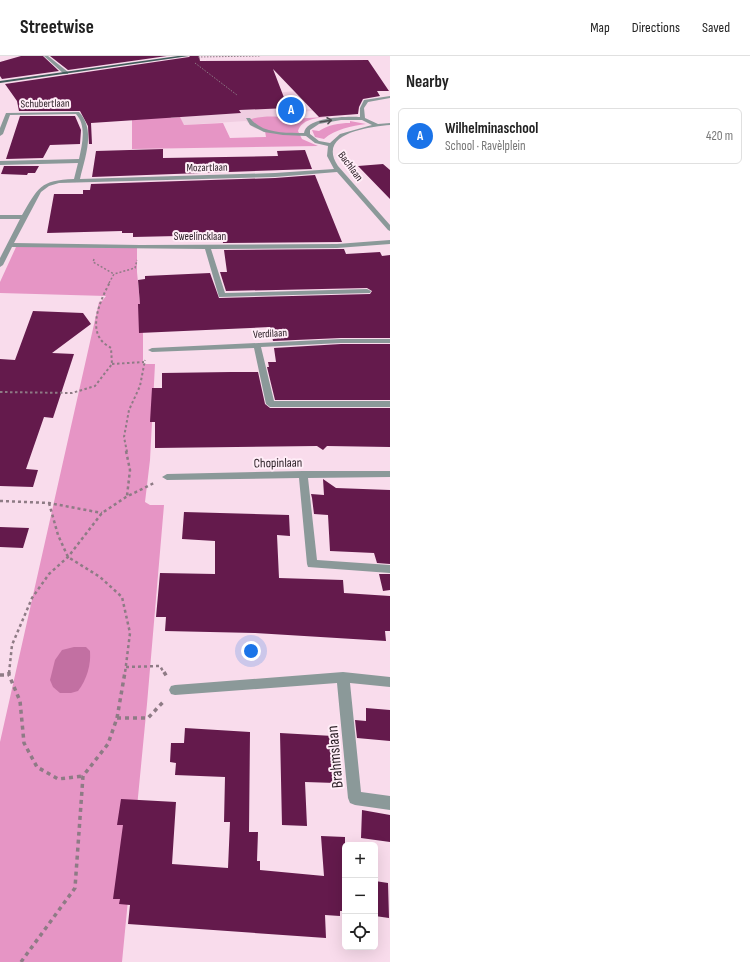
<!DOCTYPE html>
<meta charset="utf-8">
<style>
body{margin:0;font-family:"Sofia Sans Condensed",sans-serif;background:#f2f2f2;color:#222}
.controls{position:absolute;right:12px;bottom:12px;display:grid;overflow:hidden;border-radius:6px;box-shadow:0 4px 16px #0002}
.controls button{width:36px;height:36px;display:grid;place-items:center;padding:0;border:0;border-bottom:1px solid #e0e0e0;background:#fff;color:#222;font:20px sans-serif}
.you{position:absolute;left:251px;top:595px;width:14px;height:14px;margin:-10px;border:3px solid #fff;border-radius:50%;background:#1a73e8;box-shadow:0 0 0 6px #1a73e833}
.badge{display:grid;place-items:center;width:26px;height:26px;border-radius:50%;background:#1a73e8;color:#fff;font-size:13px;font-weight:700}
.pin{position:absolute;translate:-50% -50%;border:2px solid #fff;box-shadow:0 1px 4px #0006}
.list{margin:0;padding:0;list-style:none}
h2{display:flex;justify-content:space-between;align-items:center;height:52px;margin:0;padding:0 16px;font-size:17px}
h2 small{font-size:13px;font-weight:400;color:#767676}
.list li{display:grid;grid-template-columns:26px 1fr auto;gap:12px;align-items:center;box-sizing:border-box;height:56px;margin:0 8px 8px;padding:0 8px;border:1px solid #e0e0e0;border-radius:6px}
.list b{display:block;font-size:15px;white-space:nowrap}
.list p{margin:0;font-size:13px;white-space:nowrap;color:#767676}
.list em{font-size:13px;font-style:normal;color:#767676}
.icon{flex:none;width:22px;height:22px;fill:none;stroke:currentColor;stroke-width:2;stroke-linecap:round;stroke-linejoin:round}
.map{position:relative;flex:none;width:390px;height:906px;overflow:hidden}
header{display:flex;align-items:center;gap:24px;box-sizing:border-box;height:56px;padding:0 20px;background:#fff;border-bottom:1px solid #e0e0e0}
header strong{font-size:19px}
nav{display:flex;gap:22px;margin-inline-start:auto;font-size:14px}
main{display:flex}
aside{flex:1;background:#fff}
.map>svg:first-child{display:block}
.built{fill:#f0cde1}
.green{fill:#e695c5}
.water{fill:#c270a2}
.building{fill:#641a4c}
.lines{fill:none;stroke-linecap:round;stroke-linejoin:round}
.path-far4{stroke:#8e7b85;stroke-width:1;stroke-dasharray:1.5 1.5;stroke-linecap:butt}
.path-far3{stroke:#8e7b85;stroke-width:1.5;stroke-dasharray:2 2;stroke-linecap:butt}
.path-far2{stroke:#8e7b85;stroke-width:2;stroke-dasharray:2.5 2.5;stroke-linecap:butt}
.path-far1{stroke:#8e7b85;stroke-width:2.5;stroke-dasharray:3 3;stroke-linecap:butt}
.path{stroke:#8e7b85;stroke-width:3.5;stroke-dasharray:4 4;stroke-linecap:butt}
.minor{fill:#8b9999;fill-rule:evenodd}
.major{fill:#405b5a;fill-rule:evenodd}
.oneway{stroke:#504f53}
.labels{text-anchor:middle;stroke-width:4;stroke-linejoin:round;paint-order:stroke}
.far-street-label{font-size:11px;fill:#291e24;stroke:#ffedf7}
.street-label{font-size:13px;fill:#291e24;stroke:#ffedf7}
.near-street-label{font-size:16px;fill:#291e24;stroke:#ffedf7}
</style>
<header>
<strong>Streetwise</strong>
<nav><a>Map</a><a>Directions</a><a>Saved</a></nav>
</header>
<main>
<div class="map">
<svg width="390" height="906" viewBox="0 0 390 906">
<rect width="100%" height="100%" fill="#f9dcec"/>
<path class="built" d="M 311,34 L 332,39 L 352,59 L 345,58 L 339,53 L 284,57 L 287,61 L 255,62 L 265,75 L 254,72 L 246,65 L 183,69 L 180,61 L 241,57 L 237,54 L 283,51 L 286,55 L 313,53 L 306,43 L 230,47 L 242,39 Z"/>
<path class="green" d="M 170,59 L 171,62 L 180,61 L 184,69 L 223,67 L 230,82 L 266,81 L 265,75 L 250,64 C 255,60 283,59 288,63 L 327,61 C 316,62 302,63 298,75 L 302,83 L 318,90 L 132,93 L 132,64 Z
M 350,65 L 366,68 C 352,70 335,73 324,83 L 315,81 L 312,74 L 319,75 C 328,69 339,67 350,67 Z
M 16,191 L 137,191 L 137,216 L 143,278 L 143,308 L 155,308 L 150,404 L 145,446 L 150,449 L 164,449 L 147,648 L 122,906 L 0,906 L 0,686 L 99,246 L 102,245 L 106,240 L 0,237 L 0,226 Z"/>
<path class="water" d="M 74,591 L 86,591 L 90,595 C 91,609 87,623 78,635 L 71,637 L 60,637 L 53,631 L 50,624 L 55,604 L 62,594 Z"/>
<path class="building" d="M 21,0 L 43,0 L 59,15 L 2,23 L 0,20 L 0,6 Z
M 50,0 L 167,0 L 68,14 Z
M 190,0 L 199,0 L 200,5 L 368,4 L 389,35 L 377,35 L 380,40 L 363,43 L 359,51 L 358,58 L 319,61 L 273,13 L 288,52 L 239,54 L 241,57 L 91,67 L 92,88 L 89,88 L 88,70 L 80,55 L 19,55 L 17,45 L 5,28 L 189,1 Z
M 20,60 L 75,60 L 81,74 L 80,88 L 50,89 L 43,102 L 6,103 Z
M 163,93 L 163,102 L 278,100 L 277,95 L 305,94 L 312,113 L 92,121 L 96,95 Z
M 383,108 L 390,114 L 390,143 L 358,110 Z
M 4,110 L 39,110 L 35,117 L 28,117 L 27,119 L 1,118 Z
M 315,119 L 342,186 L 223,187 L 222,179 L 133,181 L 133,177 L 122,177 L 122,175 L 47,177 L 54,138 L 83,138 L 83,134 L 90,134 L 91,128 L 275,122 Z
M 344,193 L 346,198 L 380,196 L 382,200 L 390,199 L 390,282 L 341,282 L 273,285 L 270,271 L 139,277 L 138,248 L 140,248 L 138,224 L 145,223 L 145,220 L 210,217 L 219,242 L 370,238 L 372,235 L 367,232 L 226,235 L 220,216 L 227,216 L 224,194 Z
M 33,255 L 83,257 L 91,268 L 52,297 L 74,298 L 53,362 L 44,361 L 26,413 L 38,414 L 33,431 L 0,430 L 0,303 L 15,304 Z
M 341,288 L 390,288 L 390,344 L 275,344 L 267,311 L 269,311 L 268,306 L 276,306 L 274,292 Z
M 231,316 L 258,316 L 265,348 L 270,352 L 390,352 L 390,391 L 327,390 L 323,394 L 317,390 L 155,392 L 155,366 L 150,366 L 152,332 L 162,332 L 162,317 Z
M 323,423 L 336,432 L 390,434 L 390,508 L 377,507 L 374,497 L 330,495 L 328,459 L 314,458 L 312,442 L 311,438 L 324,439 Z
M 184,456 L 289,459 L 290,480 L 277,479 L 279,522 L 343,524 L 344,537 L 390,540 L 390,575 L 385,575 L 386,585 L 255,577 L 165,575 L 166,561 L 156,561 L 160,517 L 215,518 L 215,485 L 182,483 Z
M 0,471 L 29,472 L 23,492 L 0,491 Z
M 379,518 L 390,518 L 390,534 L 383,535 Z
M 366,652 L 390,654 L 390,685 L 357,682 L 355,664 L 366,665 Z
M 185,672 L 250,676 L 249,776 L 258,776 L 257,805 L 260,805 L 260,814 L 324,820 L 321,780 L 345,781 L 345,855 L 340,855 L 340,860 L 325,859 L 326,882 L 128,868 L 130,849 L 119,848 L 120,843 L 113,843 L 123,769 L 117,769 L 121,743 L 176,746 L 172,808 L 228,812 L 230,766 L 224,766 L 225,721 L 175,719 L 176,707 L 170,706 L 171,687 L 184,687 Z
M 280,677 L 333,680 L 336,727 L 305,726 L 307,770 L 282,769 Z
M 362,754 L 390,759 L 390,786 L 361,782 Z
M 375,825 L 388,827 L 389,862 L 375,860 Z"/>
<g class="lines">
<path class="path-far4" d="M 198,1 L 261,0
M 195,7 L 237,39"/>
<path class="path-far3" d="M 94,203 L 93,206 L 114,218
M 109,227 L 114,218 L 135,212 L 137,204"/>
<path class="path-far2" d="M 112,308 L 144,306
M 0,336 L 72,337 L 95,330 L 112,308 L 111,292 C 108,290 103,287 101,284 C 89,268 102,241 110,226
M 127,396 L 124,381 L 129,354 L 140,330 L 145,304"/>
<path class="path-far1" d="M 126,395 L 130,414 L 127,440
M 0,445 L 49,447 L 102,457
M 49,447 L 58,479 L 68,501 L 100,521 L 122,541 L 130,577 L 125,617
M 126,611 L 160,610 L 164,617
M 9,617 L 12,589 L 32,542 L 49,518 L 68,501 L 102,457 L 126,441 L 154,427"/>
<path class="path" d="M 9,616 L 9,619 L 20,645 L 24,687 L 37,711 L 58,723 L 83,720
M 164,616 L 167,621
M 0,619 L 9,619
M 117,662 L 148,662 L 164,645
M 21,906 L 75,832 L 83,720 L 108,688 L 117,662 L 125,616"/>
<path class="minor" d="M 44,0 L 48,0 L 68,16 L 68,18 L 64,18 Z
M 390,40 L 390,42 L 368,46 L 364,52 L 365,62 L 378,68 L 390,67 L 390,69 C 369,71 316,77 338,110 L 390,169 L 390,175 L 388,174 L 337,116 L 275,121 L 59,127 L 49,130 L 41,136 L 14,187 L 140,189 L 337,188 L 390,184 L 390,188 L 337,192 L 211,193 L 225,237 L 367,233 L 371,235 L 370,237 L 219,241 L 205,193 L 12,191 L 3,209 L 0,211 L 0,202 L 20,163 L 0,163 L 0,159 L 22,159 C 38,132 40,124 74,123 L 78,107 L 0,109 L 0,105 L 79,103 C 82,89 87,70 76,58 L 10,59 L 3,78 L 0,80 L 0,72 L 6,57 L 79,56 C 96,74 85,101 80,123 L 275,117 L 334,113 L 327,100 L 328,90 L 315,87 L 306,80 L 283,79 L 264,76 L 250,69 L 246,62 L 250,62 C 262,78 286,77 304,77 C 306,61 348,60 360,61 L 360,52 L 364,44 ZM 341,64 L 362,64 L 372,69 L 340,78 L 330,87 L 319,85 L 310,78 L 310,74 L 319,68 Z
M 341,283 L 390,283 L 390,287 L 341,287 L 261,291 L 274,345 L 390,345 L 390,351 L 270,351 L 266,348 L 254,292 L 152,296 L 148,294 L 152,292 Z
M 303,415 L 390,415 L 390,421 L 308,422 L 317,504 L 390,509 L 390,517 L 308,511 L 307,508 L 299,422 L 167,424 L 162,421 L 167,418 Z
M 343,616 L 390,621 L 390,631 L 350,627 L 361,736 L 390,740 L 390,754 L 355,749 L 350,747 L 348,742 L 337,627 L 175,639 L 171,638 L 169,634 L 171,630 L 175,629 Z"/>
<path class="major" d="M 178,0 L 189,0 L 0,27 L 0,25 Z"/>
</g>
<defs><path id="oneway-shaft" d="M-6 0H5M1.5-3L5.5 0L1.5 3" fill="none" stroke-width="1.6" stroke-linecap="round" stroke-linejoin="round"/></defs>
<use class="oneway" href="#oneway-shaft" transform="translate(326 65) rotate(-9)"/>
<g class="labels">
<g class="far-street-label">
<text transform="translate(45 47) rotate(-1)" y="4">Schubertlaan</text>
<text transform="translate(351 110) rotate(53)" y="4">Bachlaan</text>
<text transform="translate(207 111) rotate(-1)" y="4">Mozartlaan</text>
<text x="200" y="184">Sweelincklaan</text>
<text transform="translate(270 277) rotate(-3)" y="4">Verdilaan</text>
</g>
<g class="street-label">
<text transform="translate(278 406) rotate(-1)" y="5">Chopinlaan</text>
</g>
<g class="near-street-label">
<text transform="translate(334 701) rotate(-95)" y="6">Brahmslaan</text>
</g>
</g>
</svg>
<div class="controls">
<button>+</button>
<button>−</button>
<button><svg class="icon" aria-label="locate" viewBox="0 0 24 24"><circle cx="12" cy="12" r="6"/><path d="M12 2v4M12 18v4M2 12h4M18 12h4"/></svg></button>
</div>
<div class="you"></div>
<div class="pin badge" style="left:291px;top:54px">A</div>
</div>
<aside>
<h2>Nearby<small></small></h2>
<ul class="list">
<li><span class="badge">A</span><div><b>Wilhelminaschool</b><p>School · Ravèlplein</p></div><em>420 m</em></li>
</ul>
</aside>
</main>
